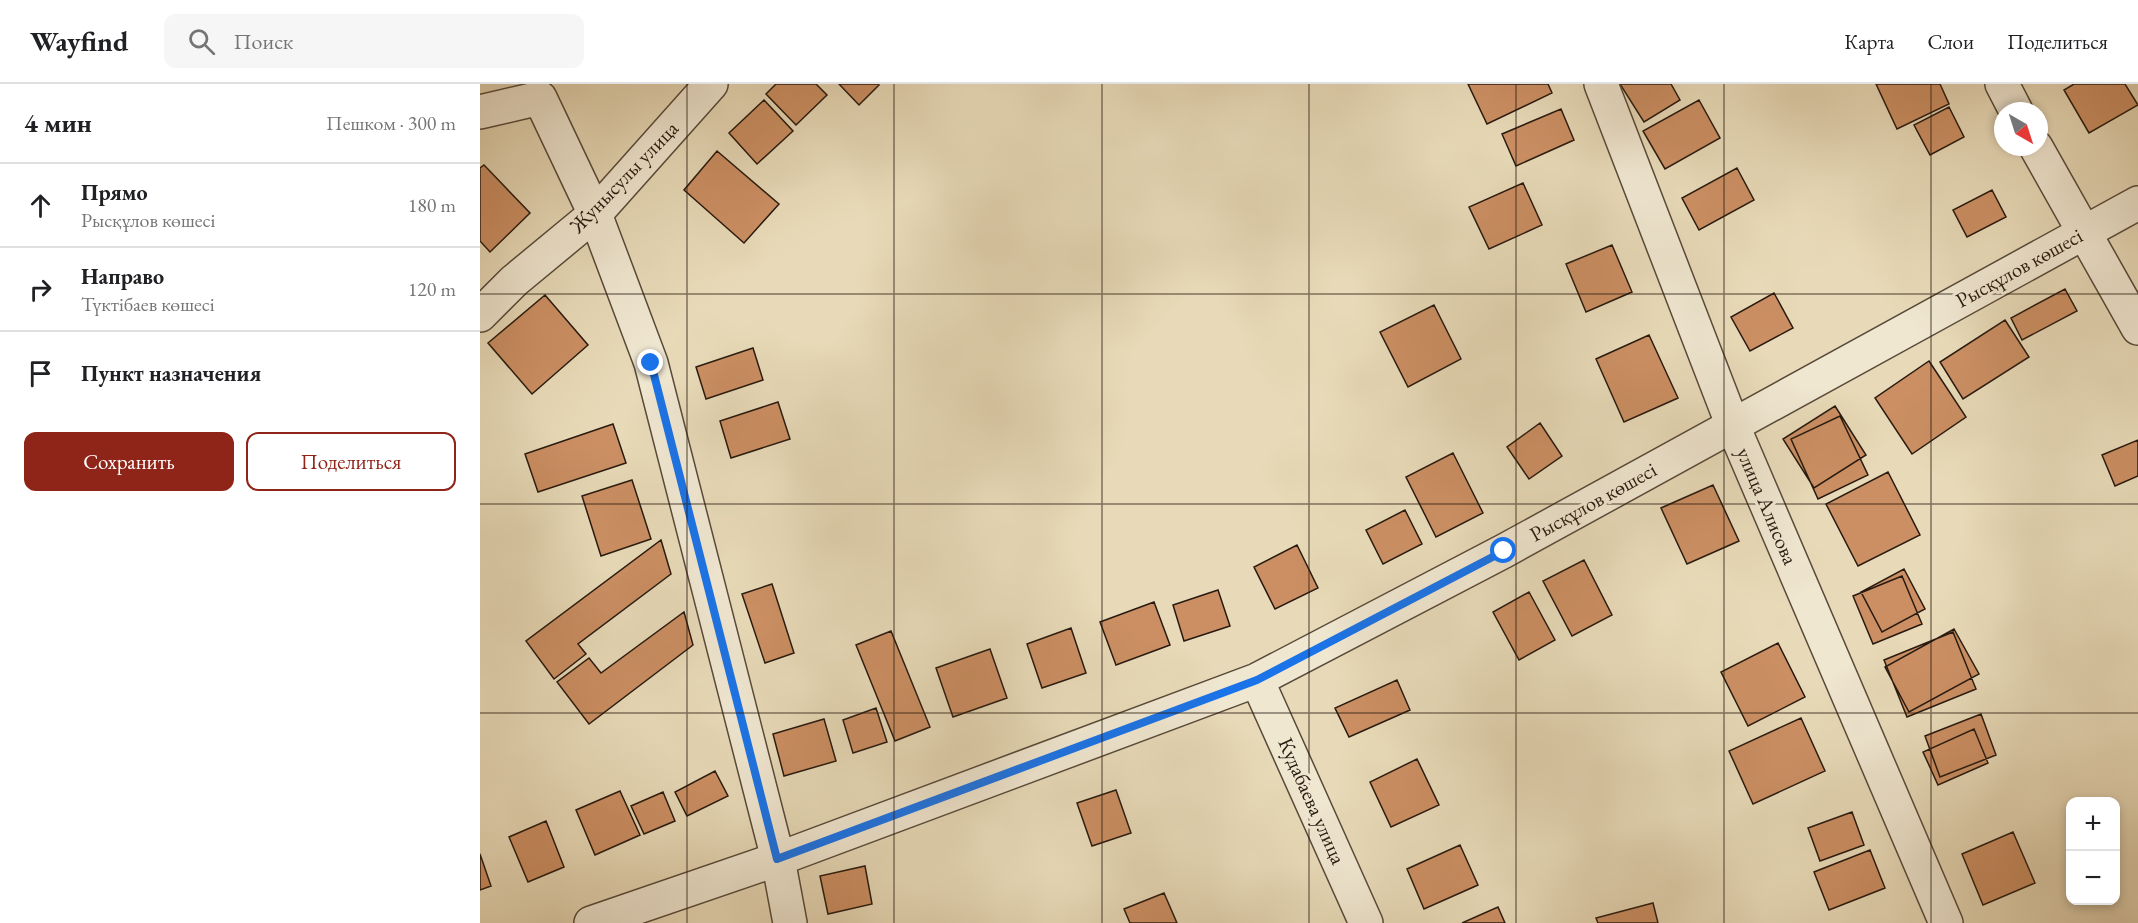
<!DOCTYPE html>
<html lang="ru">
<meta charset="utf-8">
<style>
body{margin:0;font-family:"EB Garamond",serif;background:#f6f6f6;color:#202124}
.controls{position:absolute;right:18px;bottom:18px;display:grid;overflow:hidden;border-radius:12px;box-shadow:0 3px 9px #0003}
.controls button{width:54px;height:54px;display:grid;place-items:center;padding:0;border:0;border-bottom:2px solid #e0e0e0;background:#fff;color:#202124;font:30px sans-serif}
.compass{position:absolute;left:1514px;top:18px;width:54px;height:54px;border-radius:50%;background:#fff;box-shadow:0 3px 9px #0003;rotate:141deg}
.stop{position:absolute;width:18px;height:18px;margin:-14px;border:4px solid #1a73e8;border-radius:50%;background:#fff}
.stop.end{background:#1a73e8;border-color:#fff;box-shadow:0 2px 6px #0008}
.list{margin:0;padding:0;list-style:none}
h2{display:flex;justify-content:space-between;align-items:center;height:78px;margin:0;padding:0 24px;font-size:26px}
h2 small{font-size:20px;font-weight:400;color:#757577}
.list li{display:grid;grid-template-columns:39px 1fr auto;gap:18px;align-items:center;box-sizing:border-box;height:84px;padding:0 24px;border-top:2px solid #e0e0e0}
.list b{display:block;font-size:22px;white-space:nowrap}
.list p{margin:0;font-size:20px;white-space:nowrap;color:#757577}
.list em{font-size:20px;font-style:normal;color:#757577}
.actions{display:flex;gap:12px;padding:18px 24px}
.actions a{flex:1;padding:14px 0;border:2px solid #8f2418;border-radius:12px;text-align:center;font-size:21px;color:#8f2418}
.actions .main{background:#8f2418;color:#fff}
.icon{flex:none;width:33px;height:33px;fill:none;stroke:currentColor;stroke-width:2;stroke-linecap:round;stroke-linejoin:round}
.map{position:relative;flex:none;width:1658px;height:839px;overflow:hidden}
header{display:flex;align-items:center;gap:36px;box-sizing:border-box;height:84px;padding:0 30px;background:#fff;border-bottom:2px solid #e0e0e0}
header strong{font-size:28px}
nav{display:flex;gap:33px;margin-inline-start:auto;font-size:21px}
.search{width:420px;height:54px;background:#f6f6f6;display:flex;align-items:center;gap:15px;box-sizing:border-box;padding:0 21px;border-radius:12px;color:#757577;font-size:22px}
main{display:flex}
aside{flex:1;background:#fff}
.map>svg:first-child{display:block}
.building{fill:#cb8f63;stroke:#281a10;stroke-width:1.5}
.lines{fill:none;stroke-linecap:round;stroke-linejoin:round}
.minor-casing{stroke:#584a3a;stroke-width:36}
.minor{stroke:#f0e7d1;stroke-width:33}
.route{stroke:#1a73e8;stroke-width:8}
.grid{fill:none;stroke:#281a10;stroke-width:1.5;stroke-opacity:0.55}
.labels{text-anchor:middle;stroke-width:6;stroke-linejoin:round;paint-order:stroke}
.street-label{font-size:21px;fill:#281a10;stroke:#f0e7d1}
</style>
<header>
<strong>Wayfind</strong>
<div class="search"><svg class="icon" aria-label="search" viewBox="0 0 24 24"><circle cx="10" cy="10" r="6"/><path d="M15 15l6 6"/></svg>Поиск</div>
<nav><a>Карта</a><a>Слои</a><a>Поделиться</a></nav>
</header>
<main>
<aside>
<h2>4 мин<small>Пешком · 300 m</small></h2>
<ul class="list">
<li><svg class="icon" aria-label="ahead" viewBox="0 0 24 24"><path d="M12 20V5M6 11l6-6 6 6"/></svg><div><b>Прямо</b><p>Рысқұлов көшесі</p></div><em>180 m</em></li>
<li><svg class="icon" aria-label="right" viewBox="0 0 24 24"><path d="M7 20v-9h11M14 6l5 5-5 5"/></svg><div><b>Направо</b><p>Түктібаев көшесі</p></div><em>120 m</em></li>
<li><svg class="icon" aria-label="arrive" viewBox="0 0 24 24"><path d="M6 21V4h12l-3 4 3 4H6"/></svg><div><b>Пункт назначения</b></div></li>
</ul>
<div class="actions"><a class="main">Сохранить</a><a>Поделиться</a></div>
</aside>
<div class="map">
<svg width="1658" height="839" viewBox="0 0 1658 839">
<rect width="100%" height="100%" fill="#e8dab8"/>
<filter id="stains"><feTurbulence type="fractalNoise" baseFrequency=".00333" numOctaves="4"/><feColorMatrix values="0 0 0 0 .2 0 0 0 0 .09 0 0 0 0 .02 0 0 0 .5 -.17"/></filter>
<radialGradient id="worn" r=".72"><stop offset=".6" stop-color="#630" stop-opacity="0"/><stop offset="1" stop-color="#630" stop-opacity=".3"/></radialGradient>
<path class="building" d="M 296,0 L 336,0 L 347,11 L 316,41 L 286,10 Z
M 359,0 L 398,0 L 399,1 L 379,21 Z
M 988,0 L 1068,0 L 1072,9 L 1007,40 Z
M 1140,0 L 1191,0 L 1200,16 L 1164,38 Z
M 1396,0 L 1460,0 L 1469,20 L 1417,45 Z
M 1594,0 L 1645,0 L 1658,21 L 1609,49 L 1584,6 Z
M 284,16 L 313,47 L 277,80 L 249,49 Z
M 1219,16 L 1240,54 L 1185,85 L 1163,47 Z
M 1469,23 L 1484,53 L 1450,71 L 1434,41 Z
M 1081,25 L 1094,56 L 1036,82 L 1022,50 Z
M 237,67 L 299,120 L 264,159 L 204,106 Z
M 4,81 L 50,129 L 10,168 L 0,157 L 0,84 Z
M 1257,84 L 1274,116 L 1219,146 L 1202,114 Z
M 1043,99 L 1062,141 L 1009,165 L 989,123 Z
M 1512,106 L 1526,133 L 1487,153 L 1473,126 Z
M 1132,161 L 1152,208 L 1106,228 L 1086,180 Z
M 1585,205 L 1597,227 L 1542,256 L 1531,234 Z
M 1294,209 L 1313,244 L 1270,267 L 1251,233 Z
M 65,211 L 108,261 L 52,310 L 8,259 Z
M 954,221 L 981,275 L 928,303 L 900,248 Z
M 1525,236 L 1549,273 L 1483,315 L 1460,278 Z
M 1169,251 L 1198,314 L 1144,338 L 1116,275 Z
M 273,264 L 283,296 L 226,315 L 216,283 Z
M 1449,277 L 1486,333 L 1432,370 L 1395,314 Z
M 298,318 L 310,355 L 251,374 L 240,337 Z
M 1355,322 L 1386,371 L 1334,404 L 1303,355 Z
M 1360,332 L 1388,391 L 1338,415 L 1311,355 Z
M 1060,339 L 1082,372 L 1049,395 L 1027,363 Z
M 133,340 L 146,379 L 58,408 L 45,370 Z
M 1658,356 L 1658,392 L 1635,402 L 1622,371 Z
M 973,369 L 1003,429 L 956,453 L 926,393 Z
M 1408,388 L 1440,451 L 1378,482 L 1346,420 Z
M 152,396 L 171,455 L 121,472 L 102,412 Z
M 1233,401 L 1259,457 L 1207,480 L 1181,424 Z
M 925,426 L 942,460 L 903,480 L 886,446 Z
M 181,456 L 191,490 L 98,560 L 106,570 L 74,595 L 46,557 Z
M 817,461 L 838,504 L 795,525 L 774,483 Z
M 1104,476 L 1132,531 L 1092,552 L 1063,497 Z
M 1424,485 L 1445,525 L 1402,548 L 1381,508 Z
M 1422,492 L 1442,540 L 1393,560 L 1373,512 Z
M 292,500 L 314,569 L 285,579 L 262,510 Z
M 738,506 L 750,542 L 704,557 L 693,521 Z
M 1049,508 L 1075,556 L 1039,576 L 1013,528 Z
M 674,518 L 690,561 L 636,581 L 620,538 Z
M 204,528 L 213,561 L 109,640 L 77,598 L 109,574 L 121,589 Z
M 591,544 L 606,589 L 562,604 L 547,560 Z
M 1474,545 L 1499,590 L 1429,628 L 1405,583 Z
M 411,547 L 450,643 L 415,657 L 376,561 Z
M 1473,548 L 1496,605 L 1427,633 L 1404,576 Z
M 1298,559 L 1325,613 L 1268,642 L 1241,588 Z
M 510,565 L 527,614 L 473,633 L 456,584 Z
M 917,596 L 930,626 L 869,653 L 855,624 Z
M 396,624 L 407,658 L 373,669 L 363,636 Z
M 1501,630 L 1516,671 L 1460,693 L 1445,652 Z
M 1321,634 L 1345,687 L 1273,720 L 1249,667 Z
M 344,635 L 356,677 L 304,692 L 293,650 Z
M 1494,645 L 1508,679 L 1458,701 L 1443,668 Z
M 937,675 L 959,721 L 911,743 L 890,698 Z
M 235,687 L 248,712 L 207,732 L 195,708 Z
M 636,706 L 651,749 L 612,762 L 597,719 Z
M 636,706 L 651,749 L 612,762 L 597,719 Z
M 140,707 L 160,751 L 115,771 L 96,726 Z
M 183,708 L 195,737 L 164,750 L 151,722 Z
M 1372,728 L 1384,761 L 1340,777 L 1328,744 Z
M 66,737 L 84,783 L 48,798 L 29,753 Z
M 1533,748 L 1555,799 L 1503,821 L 1482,770 Z
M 980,761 L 998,801 L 944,825 L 927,785 Z
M 1390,766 L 1405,804 L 1349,826 L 1334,788 Z
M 0,770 L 11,802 L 0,806 Z
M 385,782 L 392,820 L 348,830 L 340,792 Z
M 385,782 L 392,820 L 348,830 L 340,792 Z
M 684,809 L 697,839 L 650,839 L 644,825 Z
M 1173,819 L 1178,839 L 1118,839 L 1116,834 Z
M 1018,823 L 1025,839 L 982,839 Z"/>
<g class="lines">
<defs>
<path id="minor" d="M 1121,0 L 1253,342 L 1466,839
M 1522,0 L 1536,27
M 0,28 L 60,14 L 115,130 L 171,279 L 298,775 L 310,839
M 1556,63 L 1658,244
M 0,231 L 34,197 L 115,130 L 231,0
M 777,596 L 886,839
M 111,839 L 298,775 L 777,596 L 1024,467 L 1658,119"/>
</defs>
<use href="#minor" class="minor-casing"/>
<use href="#minor" class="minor"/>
</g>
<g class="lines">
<path class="route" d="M 171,279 L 297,775 L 777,596 L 1024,467"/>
</g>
<path class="grid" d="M 207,0 L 207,839M 414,0 L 414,839M 622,0 L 622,839M 829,0 L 829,839M 1036,0 L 1036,839M 1244,0 L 1244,839M 1451,0 L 1451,839M 0,210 L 1658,210M 0,420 L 1658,420M 0,629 L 1658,629"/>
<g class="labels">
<g class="street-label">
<text transform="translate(144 93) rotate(-46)" y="7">Жунысулы улица</text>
<text transform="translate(1539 184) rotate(-29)" y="7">Рысқұлов көшесі</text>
<text transform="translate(1113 418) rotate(-29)" y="7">Рысқұлов көшесі</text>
<text transform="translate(1287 422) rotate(67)" y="7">улица Алисова</text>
<text transform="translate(832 717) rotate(66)" y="7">Кудабаева улица</text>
</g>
</g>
<rect width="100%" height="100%" filter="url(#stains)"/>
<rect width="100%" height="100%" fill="url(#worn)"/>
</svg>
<div class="controls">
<button>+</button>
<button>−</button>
</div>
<svg class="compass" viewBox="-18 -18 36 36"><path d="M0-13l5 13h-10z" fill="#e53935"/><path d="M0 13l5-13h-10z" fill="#757577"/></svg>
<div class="stop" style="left:1024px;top:467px"></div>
<div class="stop end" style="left:171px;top:279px"></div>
</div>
</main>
